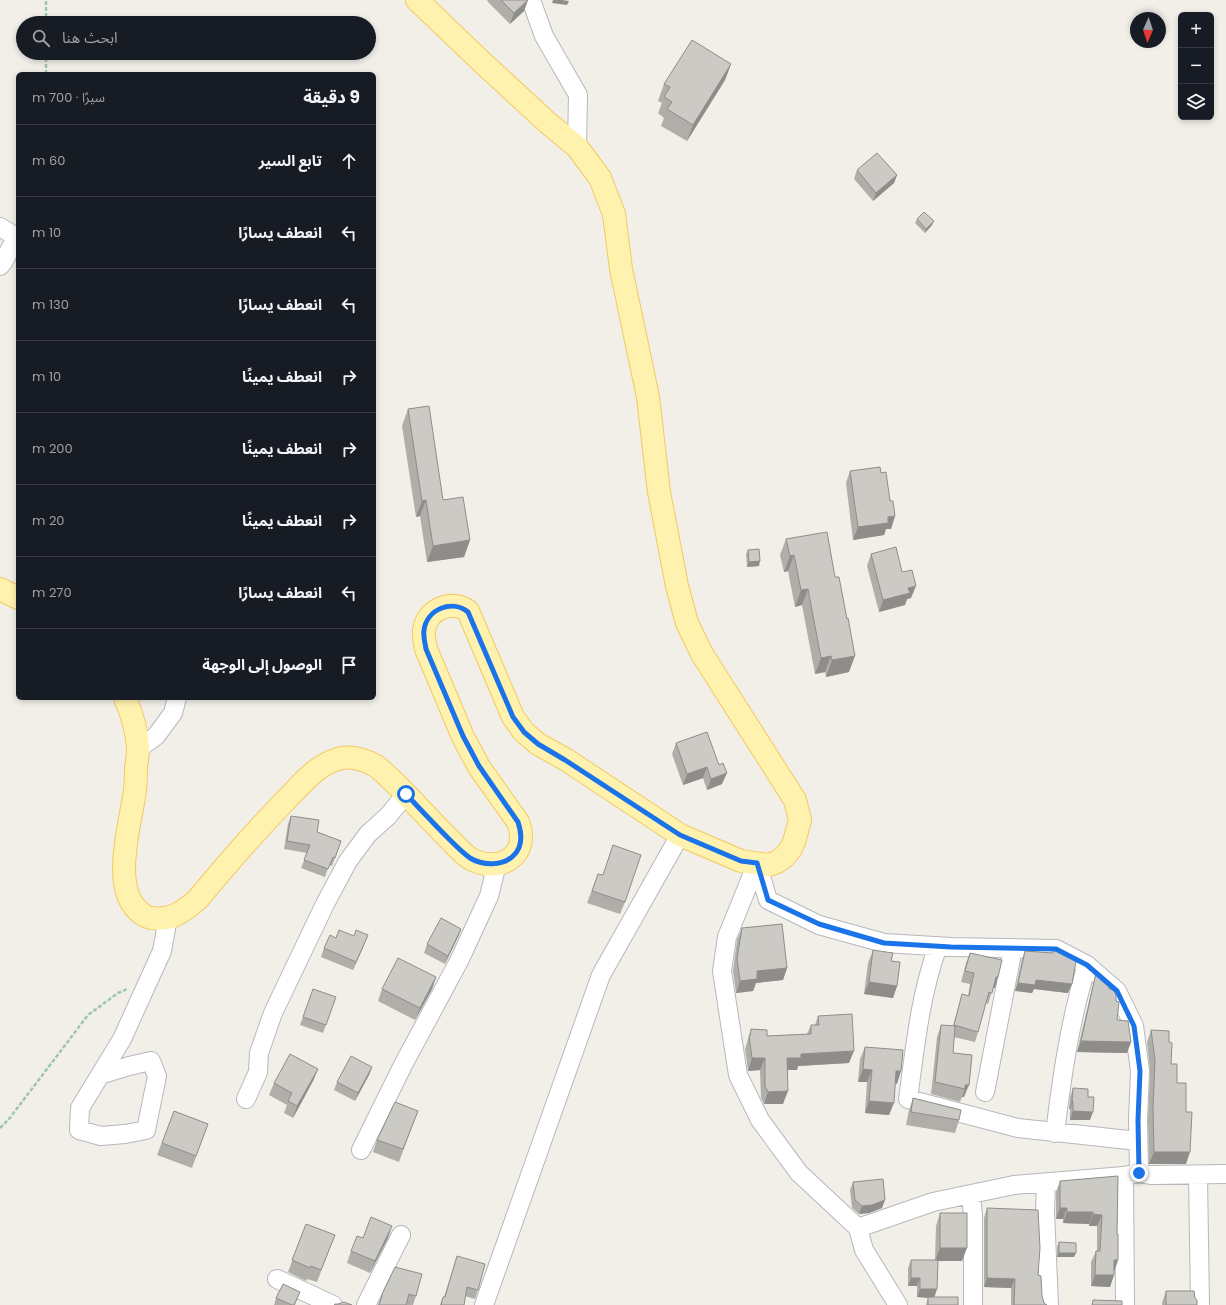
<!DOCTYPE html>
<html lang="ar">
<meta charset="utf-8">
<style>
body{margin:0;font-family:Poppins,"Noto Sans Arabic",sans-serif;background:#242831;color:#f1f3f6;direction:rtl}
.controls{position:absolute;right:12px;top:12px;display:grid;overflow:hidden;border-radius:6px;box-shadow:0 2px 6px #0003}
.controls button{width:36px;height:36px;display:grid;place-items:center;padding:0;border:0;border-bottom:1px solid #363941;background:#171b24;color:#f1f3f6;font:20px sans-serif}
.compass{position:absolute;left:1130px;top:12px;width:36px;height:36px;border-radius:50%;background:#171b24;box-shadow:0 2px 6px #0003;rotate:183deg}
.stop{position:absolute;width:12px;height:12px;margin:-9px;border:3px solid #1a73e8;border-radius:50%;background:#fff}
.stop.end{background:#1a73e8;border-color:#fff;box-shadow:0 1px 4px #0008}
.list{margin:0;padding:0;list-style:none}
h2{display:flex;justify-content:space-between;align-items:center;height:52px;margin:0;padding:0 16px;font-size:17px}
h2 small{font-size:13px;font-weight:400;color:#9ea1a6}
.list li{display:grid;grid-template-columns:26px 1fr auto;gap:12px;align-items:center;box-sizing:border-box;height:72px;padding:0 16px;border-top:1px solid #363941}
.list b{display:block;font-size:15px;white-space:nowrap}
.list em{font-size:13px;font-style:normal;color:#9ea1a6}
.icon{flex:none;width:22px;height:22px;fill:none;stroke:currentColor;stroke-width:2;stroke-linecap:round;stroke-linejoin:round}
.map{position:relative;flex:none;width:1226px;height:1305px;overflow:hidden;direction:ltr}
.search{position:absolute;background:#171b24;box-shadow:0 2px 6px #0003;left:16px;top:16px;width:360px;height:44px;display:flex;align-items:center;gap:10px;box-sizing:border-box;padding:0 14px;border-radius:22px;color:#9ea1a6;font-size:15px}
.panel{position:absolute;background:#171b24;box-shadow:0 2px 6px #0003;left:16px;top:72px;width:360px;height:628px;border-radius:6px;direction:rtl}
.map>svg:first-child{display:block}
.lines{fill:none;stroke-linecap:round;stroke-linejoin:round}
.minor-casing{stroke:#b5b8bc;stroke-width:20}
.major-casing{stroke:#f2c960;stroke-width:24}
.path{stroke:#9cc7a9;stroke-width:2.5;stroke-dasharray:4 2;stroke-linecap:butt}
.minor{stroke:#fff;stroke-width:18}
.major{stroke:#fff2af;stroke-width:22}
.wall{fill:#afaea9}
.shaded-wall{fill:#8f8d8a}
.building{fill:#cccac5;stroke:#8f8d8a}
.route{stroke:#1a73e8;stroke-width:5}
</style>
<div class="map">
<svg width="1226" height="1305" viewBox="0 0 1226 1305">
<rect width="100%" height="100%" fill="#f1efe8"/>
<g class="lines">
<defs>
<path id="minor" d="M 531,0 L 544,36 L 578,95 L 577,147
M 0,227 L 16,237 L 4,261 L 0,266
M 138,749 L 156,736 L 173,713 L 177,698
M 757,863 L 768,900 L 819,925 L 884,943 L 951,947 L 1056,949 L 1087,965 L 1117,991 L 1134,1026 L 1140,1071 L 1138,1120 L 1139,1173
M 757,863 L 727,937 L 722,971 L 738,1075 L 760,1120 L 799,1173 L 858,1228 L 864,1250 L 898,1305
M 938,946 C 920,995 915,1048 908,1099 L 1018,1128 L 1138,1141
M 100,1075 L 129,1066 L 151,1061 L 157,1076 L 146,1130 L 125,1134 L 101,1136 L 79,1130 L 80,1108 L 122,1039 L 162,951 L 168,918
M 985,1092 L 1013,948
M 246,1099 L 258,1072 L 259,1053 L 273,1013 L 325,904 L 348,861 L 368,834 L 388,816 L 406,794
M 1055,1133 C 1062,1076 1070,1020 1087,965
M 361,1150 L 403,1065 L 460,959 L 489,896 L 497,864
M 1198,1175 L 1200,1305
M 1124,1176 L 1125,1305
M 1046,1183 L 1045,1211 L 1049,1305
M 971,1195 L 973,1215 L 973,1305
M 858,1228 L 933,1202 L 1014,1185 L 1124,1176 L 1139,1173 L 1152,1175 L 1226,1174
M 277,1279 L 333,1305
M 366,1305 L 401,1235
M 484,1305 L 601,975 L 680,835"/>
<path id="major" d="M 0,589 L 18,598
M 125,698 C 132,714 137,731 138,748 C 138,754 137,761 136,767 C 136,777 136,787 134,797 C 129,828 111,892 141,913 C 145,916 148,918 152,918 C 172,921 184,911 198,899 C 226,865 254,833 284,802 C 300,786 316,765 338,759 C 351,755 365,760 376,766 C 382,770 388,777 394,782 C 414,802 433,823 453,843 C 458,848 464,855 471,859 C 499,874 531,856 518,822 L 479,767 L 463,737 L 426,649 C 425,642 423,637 424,630 C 427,609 452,599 468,611 L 513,717 L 524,732 L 538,744 L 565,759 L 680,835 L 741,861 L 768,865 L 777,862 L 784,857 L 790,850 L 794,842 L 800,820 L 795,800 L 702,654 L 687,623 L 677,586 L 659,492 L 648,397 L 621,269 L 614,214 L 600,178 L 577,147 L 548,123 L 485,65 L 417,0"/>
</defs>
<use href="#minor" class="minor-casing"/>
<use href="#major" class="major-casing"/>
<path class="path" d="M 46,23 L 46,0
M 46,74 L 46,53
M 0,1128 L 9,1119 L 88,1015 L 118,993 L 127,989"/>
<use href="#minor" class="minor"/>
<use href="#major" class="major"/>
</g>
<path class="wall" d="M 487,0 L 528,0 L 524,11 L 510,24 L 488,2 Z
M 731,64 L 725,80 L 687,141 L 661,126 L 664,118 L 658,113 L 662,103 L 658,101 L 664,84 Z
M 857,170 L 897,175 L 894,183 L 873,201 L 854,179 Z
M 917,219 L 932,225 L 925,233 L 915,223 Z
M 408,409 L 443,500 L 470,540 L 464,557 L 427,562 L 420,516 L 416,517 L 402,426 Z
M 850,471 L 881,473 L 895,516 L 891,529 L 886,529 L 884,535 L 853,540 L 846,483 Z
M 786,539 L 849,672 L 826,677 L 825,672 L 815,674 L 802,605 L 795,607 L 788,571 L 784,572 L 780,555 Z
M 748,550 L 759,566 L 747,567 L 746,554 Z
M 871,554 L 902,572 L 911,598 L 907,599 L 905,605 L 879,612 L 867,566 Z
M 707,732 L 722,784 L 707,790 L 703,778 L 683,785 L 672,754 L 676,743 Z
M 291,816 L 317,832 L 341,841 L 332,866 L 329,865 L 325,877 L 301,868 L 307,853 L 284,849 L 288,824 Z
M 613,845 L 625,902 L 620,914 L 587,903 L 598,874 L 603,875 Z
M 742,928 L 787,968 L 783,980 L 756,983 L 753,991 L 736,993 L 733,971 L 737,940 Z
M 461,929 L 458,937 L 445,964 L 424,953 L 427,944 Z
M 365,943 L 353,970 L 321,957 L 324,948 Z
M 873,950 L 891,961 L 897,986 L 893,998 L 864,994 L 868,963 Z
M 1025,951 L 1053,953 L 1053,951 L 1068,993 L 1034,989 L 1032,993 L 1015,991 L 1022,959 Z
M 970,953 L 995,988 L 993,988 L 988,1004 L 986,1003 L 978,1032 L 975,1042 L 954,1037 L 953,1053 L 972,1055 L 964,1097 L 962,1097 L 960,1102 L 931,1094 L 937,1037 L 941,1025 L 953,1026 L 959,1005 L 962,994 L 968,996 L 970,984 L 961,982 L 966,963 Z
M 1096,973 L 1109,989 L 1116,1001 L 1117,1020 L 1131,1042 L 1127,1053 L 1077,1052 L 1093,984 Z
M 436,977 L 432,989 L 415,1020 L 378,1001 L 382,989 Z
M 313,989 L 336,997 L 323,1033 L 300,1025 Z
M 818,1016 L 849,1063 L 798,1066 L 797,1070 L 787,1070 L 783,1104 L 764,1104 L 761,1098 L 760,1070 L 748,1071 L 745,1049 L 751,1029 L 767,1036 L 807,1034 L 811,1025 L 815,1025 Z
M 1151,1030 L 1169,1042 L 1171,1064 L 1177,1083 L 1186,1164 L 1149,1164 L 1148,1120 L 1150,1071 L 1147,1042 Z
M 865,1047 L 897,1084 L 895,1084 L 889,1115 L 865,1113 L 867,1082 L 858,1082 L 860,1059 Z
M 372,1067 L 369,1075 L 355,1101 L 334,1090 L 337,1082 Z
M 318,1069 L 313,1081 L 293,1118 L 284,1113 L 287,1105 L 269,1095 L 274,1083 Z
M 1073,1088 L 1090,1120 L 1070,1120 L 1070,1109 L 1069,1109 L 1070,1097 Z
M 913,1098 L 959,1120 L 955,1133 L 906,1125 L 909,1110 Z
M 174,1111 L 208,1124 L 192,1168 L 157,1155 Z
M 418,1111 L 399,1162 L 373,1152 L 377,1140 Z
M 1118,1176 L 1117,1234 L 1118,1260 L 1110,1287 L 1091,1286 L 1091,1262 L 1096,1251 L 1097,1251 L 1097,1226 L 1089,1226 L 1089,1224 L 1063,1223 L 1063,1219 L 1056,1219 L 1056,1192 L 1060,1181 Z
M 853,1182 L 882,1208 L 869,1213 L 859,1214 L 852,1208 L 850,1190 Z
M 987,1208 L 1038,1275 L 1042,1296 L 1044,1303 L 1047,1305 L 1011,1305 L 1011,1288 L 984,1287 L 984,1218 Z
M 940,1213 L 962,1261 L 938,1261 L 937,1289 L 934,1297 L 958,1305 L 926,1305 L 928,1298 L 917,1297 L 917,1286 L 908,1286 L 908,1268 L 911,1260 L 935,1260 L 936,1226 Z
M 306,1224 L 335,1235 L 317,1282 L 307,1279 L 306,1281 L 288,1272 Z
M 363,1238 L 388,1238 L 370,1273 L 347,1263 L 351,1251 Z
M 1059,1242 L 1074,1257 L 1057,1257 L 1057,1247 Z
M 457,1256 L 478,1290 L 475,1299 L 465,1296 L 464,1305 L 440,1305 L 443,1297 L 444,1297 Z
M 395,1267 L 416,1296 L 413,1305 L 378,1305 L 383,1292 Z
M 1166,1291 L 1197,1305 L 1162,1305 L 1162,1303 Z
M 300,1292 L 295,1305 L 274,1305 L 276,1298 Z"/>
<path class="shaded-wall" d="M 528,0 L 524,11 L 510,24 L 514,13 Z
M 553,0 L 562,0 L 569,1 L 567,5 L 552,3 Z
M 731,64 L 725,80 L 687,141 L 693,125 Z
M 897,175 L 894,183 L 873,201 L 876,193 Z
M 934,221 L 932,225 L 925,233 L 926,229 Z
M 426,500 L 420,516 L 416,517 L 422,501 Z
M 895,516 L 891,529 L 886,529 L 884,535 L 853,540 L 858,527 L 888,517 Z
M 470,540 L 464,557 L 427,562 L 433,546 Z
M 794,555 L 788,571 L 784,572 L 790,556 Z
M 760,561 L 759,566 L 747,567 L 749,562 Z
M 916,586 L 911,598 L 907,599 L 905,605 L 879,612 L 883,600 L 908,588 Z
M 808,589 L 802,605 L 795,607 L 801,590 Z
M 831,656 L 825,672 L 815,674 L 821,658 Z
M 855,656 L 849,672 L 826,677 L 832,660 Z
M 707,767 L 703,778 L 683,785 L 687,774 Z
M 727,773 L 722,784 L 707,790 L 711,779 Z
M 461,929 L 458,937 L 445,964 L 448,956 Z
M 368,935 L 365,943 L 353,970 L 356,962 Z
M 787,968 L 783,980 L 756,983 L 753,991 L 736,993 L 740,981 L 757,971 Z
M 436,977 L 432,989 L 415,1020 L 420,1008 Z
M 996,977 L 998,977 L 995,988 L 992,988 Z
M 1036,980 L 1072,984 L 1068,993 L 1034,989 L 1032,993 L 1015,991 L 1018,983 Z
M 869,982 L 897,986 L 893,998 L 864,994 Z
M 1081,1041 L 1131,1042 L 1127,1053 L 1077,1052 Z
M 854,1051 L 849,1063 L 798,1066 L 797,1070 L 782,1070 L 787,1058 L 801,1054 Z
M 752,1058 L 765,1058 L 760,1070 L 748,1071 Z
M 372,1067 L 369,1075 L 355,1101 L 358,1093 Z
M 318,1069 L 313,1081 L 293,1118 L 297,1106 Z
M 863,1069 L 872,1070 L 867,1082 L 858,1082 Z
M 896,1071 L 901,1071 L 897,1084 L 892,1083 Z
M 965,1085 L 969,1085 L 964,1097 L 962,1097 L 965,1089 Z
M 788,1091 L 783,1104 L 764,1104 L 768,1092 Z
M 869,1101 L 894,1103 L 889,1115 L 865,1113 Z
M 1072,1101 L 1073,1101 L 1070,1109 L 1069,1109 Z
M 1073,1111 L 1093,1112 L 1090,1120 L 1070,1120 Z
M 1154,1152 L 1190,1152 L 1186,1164 L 1149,1164 Z
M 885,1200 L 882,1208 L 869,1213 L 859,1214 L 862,1206 Z
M 1060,1208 L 1067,1208 L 1063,1219 L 1056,1219 Z
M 1067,1212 L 1093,1212 L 1089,1224 L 1063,1223 Z
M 1093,1214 L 1102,1215 L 1097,1226 L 1089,1226 Z
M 392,1226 L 388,1238 L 370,1273 L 375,1261 Z
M 940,1248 L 967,1248 L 962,1261 L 935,1261 Z
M 1059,1253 L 1076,1253 L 1074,1257 L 1057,1257 Z
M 1114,1260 L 1118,1260 L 1114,1271 Z
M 1095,1275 L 1114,1275 L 1110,1287 L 1091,1286 Z
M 911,1278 L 920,1278 L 917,1286 L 908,1286 Z
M 987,1278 L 1015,1279 L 1011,1288 L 984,1287 Z
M 920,1289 L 937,1289 L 934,1298 L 917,1297 Z"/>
<path class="building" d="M 501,0 L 528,0 L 514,13 Z
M 692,40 L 731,64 L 693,125 L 667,109 L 672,102 L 664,97 L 670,87 L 664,84 Z
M 877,153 L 897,175 L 876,193 L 857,170 Z
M 924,212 L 934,221 L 926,229 L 917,219 Z
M 429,406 L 443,500 L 463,497 L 470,540 L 433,546 L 426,500 L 422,501 L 408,409 Z
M 880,467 L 881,473 L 886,472 L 890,501 L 893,501 L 895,516 L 888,517 L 888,523 L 858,527 L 850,471 Z
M 827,532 L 835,577 L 839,577 L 847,619 L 848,618 L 855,656 L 832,660 L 831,656 L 821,658 L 808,589 L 801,590 L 794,555 L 790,556 L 786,539 Z
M 896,547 L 902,572 L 912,570 L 916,586 L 908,588 L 910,593 L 883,600 L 871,554 Z
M 759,549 L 760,561 L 749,562 L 748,550 Z
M 707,732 L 719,765 L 723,763 L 727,773 L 711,779 L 707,767 L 687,774 L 676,743 Z
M 291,816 L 319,820 L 317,832 L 341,841 L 335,858 L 333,857 L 328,869 L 304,860 L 310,845 L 287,841 Z
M 613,845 L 641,855 L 625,902 L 592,891 L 598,874 L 603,875 Z
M 441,918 L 461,929 L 448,956 L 427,944 Z
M 782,924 L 787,968 L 757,971 L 757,979 L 740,981 L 737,959 L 742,928 Z
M 339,930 L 354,936 L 356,930 L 368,935 L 356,962 L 324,948 L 330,935 L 336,938 Z
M 873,950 L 893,953 L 891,961 L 900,962 L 897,986 L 869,982 Z
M 1025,951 L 1053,953 L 1053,951 L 1056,951 L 1076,961 L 1072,984 L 1036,980 L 1035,985 L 1018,983 Z
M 970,953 L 1002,960 L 998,977 L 996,977 L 992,993 L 989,992 L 978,1032 L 954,1025 L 962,994 L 969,996 L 974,973 L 965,971 Z
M 398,958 L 436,977 L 420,1008 L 382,989 Z
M 1096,973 L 1102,978 L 1101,980 L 1104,980 L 1109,984 L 1109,989 L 1114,990 L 1116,995 L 1116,1001 L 1119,1002 L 1117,1020 L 1128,1021 L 1131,1042 L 1081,1041 Z
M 313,989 L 336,997 L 326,1025 L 303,1017 Z
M 852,1014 L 854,1051 L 801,1054 L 801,1058 L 787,1058 L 788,1091 L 768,1092 L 765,1086 L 765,1058 L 752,1058 L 749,1036 L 750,1036 L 751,1029 L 767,1030 L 767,1036 L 811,1034 L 811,1025 L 819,1025 L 818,1016 Z
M 941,1025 L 955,1026 L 953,1053 L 972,1055 L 969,1085 L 965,1085 L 965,1089 L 935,1082 Z
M 1151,1030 L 1169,1031 L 1169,1042 L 1172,1043 L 1171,1064 L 1177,1064 L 1177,1083 L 1186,1083 L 1186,1112 L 1192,1112 L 1190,1152 L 1154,1152 L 1153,1108 L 1155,1060 Z
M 865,1047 L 903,1050 L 901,1071 L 896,1071 L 894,1103 L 869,1101 L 872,1070 L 863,1069 Z
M 290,1054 L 318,1069 L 297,1106 L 288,1101 L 292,1093 L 274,1083 Z
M 351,1056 L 372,1067 L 358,1093 L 337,1082 Z
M 1073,1088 L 1088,1089 L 1088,1097 L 1094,1097 L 1093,1112 L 1073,1111 L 1073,1101 L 1072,1101 Z
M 913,1098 L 961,1110 L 959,1120 L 911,1112 Z
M 395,1102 L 418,1111 L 403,1149 L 377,1140 Z
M 174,1111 L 208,1124 L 196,1156 L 162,1143 Z
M 1118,1176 L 1117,1234 L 1118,1234 L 1118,1260 L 1114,1260 L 1114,1275 L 1095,1275 L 1096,1251 L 1100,1251 L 1102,1215 L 1093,1214 L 1093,1212 L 1067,1212 L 1067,1208 L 1060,1208 L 1060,1181 Z
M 883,1179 L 885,1200 L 872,1205 L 862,1206 L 855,1200 L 853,1182 Z
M 987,1208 L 1038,1210 L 1040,1248 L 1038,1275 L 1041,1276 L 1042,1296 L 1044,1303 L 1047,1305 L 1014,1305 L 1015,1279 L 987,1278 Z
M 940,1213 L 967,1213 L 967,1248 L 940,1248 Z
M 371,1217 L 392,1226 L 375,1261 L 351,1251 L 357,1236 L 363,1238 Z
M 306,1224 L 335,1235 L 321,1270 L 311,1266 L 310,1268 L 292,1260 Z
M 1059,1242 L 1076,1243 L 1076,1253 L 1059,1253 Z
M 457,1256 L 485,1264 L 478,1290 L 467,1287 L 464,1305 L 441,1305 L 443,1297 L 445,1297 Z
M 911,1260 L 938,1260 L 937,1289 L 920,1289 L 920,1278 L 911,1278 Z
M 395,1267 L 422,1274 L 416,1296 L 409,1294 L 406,1305 L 379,1305 L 383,1292 Z
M 283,1284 L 300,1292 L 294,1305 L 292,1305 L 276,1298 Z
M 1166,1291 L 1194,1291 L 1195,1298 L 1197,1300 L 1197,1305 L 1166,1305 Z
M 928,1297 L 958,1297 L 958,1305 L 928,1305 Z
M 1093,1300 L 1122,1301 L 1122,1305 L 1092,1305 Z
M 344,1302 L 352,1305 L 334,1305 L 335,1304 L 338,1304 Z"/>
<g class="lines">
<path class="route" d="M 406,794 C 420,809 435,825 450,840 C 456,846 463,853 470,858 C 483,866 503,866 513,856 C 523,847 522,834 518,822 L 479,766 L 463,736 L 426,649 C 425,642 423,637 424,630 C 427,609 452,599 468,612 L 513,717 L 524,732 L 538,744 L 565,760 L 680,835 L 741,861 L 757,863 L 768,900 L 819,924 L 884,943 L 951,947 L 1056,949 L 1087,965 L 1117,991 L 1134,1026 L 1140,1071 L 1138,1120 L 1139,1173"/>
</g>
</svg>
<div class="controls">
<button>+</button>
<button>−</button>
<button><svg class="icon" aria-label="layers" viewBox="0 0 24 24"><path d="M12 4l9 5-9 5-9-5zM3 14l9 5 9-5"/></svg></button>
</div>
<svg class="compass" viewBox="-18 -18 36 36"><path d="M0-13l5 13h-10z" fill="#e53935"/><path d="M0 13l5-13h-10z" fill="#9ea1a6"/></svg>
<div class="stop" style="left:406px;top:794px"></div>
<div class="stop end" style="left:1139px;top:1173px"></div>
<div class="search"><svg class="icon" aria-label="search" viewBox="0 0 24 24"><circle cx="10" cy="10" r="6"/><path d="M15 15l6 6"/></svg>ابحث هنا</div>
<section class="panel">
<h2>9 دقيقة<small>سيرًا · 700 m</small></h2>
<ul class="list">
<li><svg class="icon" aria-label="ahead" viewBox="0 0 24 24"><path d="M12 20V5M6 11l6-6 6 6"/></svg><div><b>تابع السير</b></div><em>60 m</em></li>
<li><svg class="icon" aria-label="left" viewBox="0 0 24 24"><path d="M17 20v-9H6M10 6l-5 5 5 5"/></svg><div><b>انعطف يسارًا</b></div><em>10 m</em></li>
<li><svg class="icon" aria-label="left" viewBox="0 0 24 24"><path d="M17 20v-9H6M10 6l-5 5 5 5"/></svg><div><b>انعطف يسارًا</b></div><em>130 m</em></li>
<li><svg class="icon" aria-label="right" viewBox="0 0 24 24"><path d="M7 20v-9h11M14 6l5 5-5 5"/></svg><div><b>انعطف يمينًا</b></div><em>10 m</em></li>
<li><svg class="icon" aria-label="right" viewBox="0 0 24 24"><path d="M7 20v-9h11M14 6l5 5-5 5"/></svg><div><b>انعطف يمينًا</b></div><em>200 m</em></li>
<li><svg class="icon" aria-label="right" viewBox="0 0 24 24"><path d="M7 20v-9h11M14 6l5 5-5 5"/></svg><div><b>انعطف يمينًا</b></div><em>20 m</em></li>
<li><svg class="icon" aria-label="left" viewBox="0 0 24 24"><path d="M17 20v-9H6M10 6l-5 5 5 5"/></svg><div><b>انعطف يسارًا</b></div><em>270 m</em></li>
<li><svg class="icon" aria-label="arrive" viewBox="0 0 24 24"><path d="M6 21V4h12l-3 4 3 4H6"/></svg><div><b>الوصول إلى الوجهة</b></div></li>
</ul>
</section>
</div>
